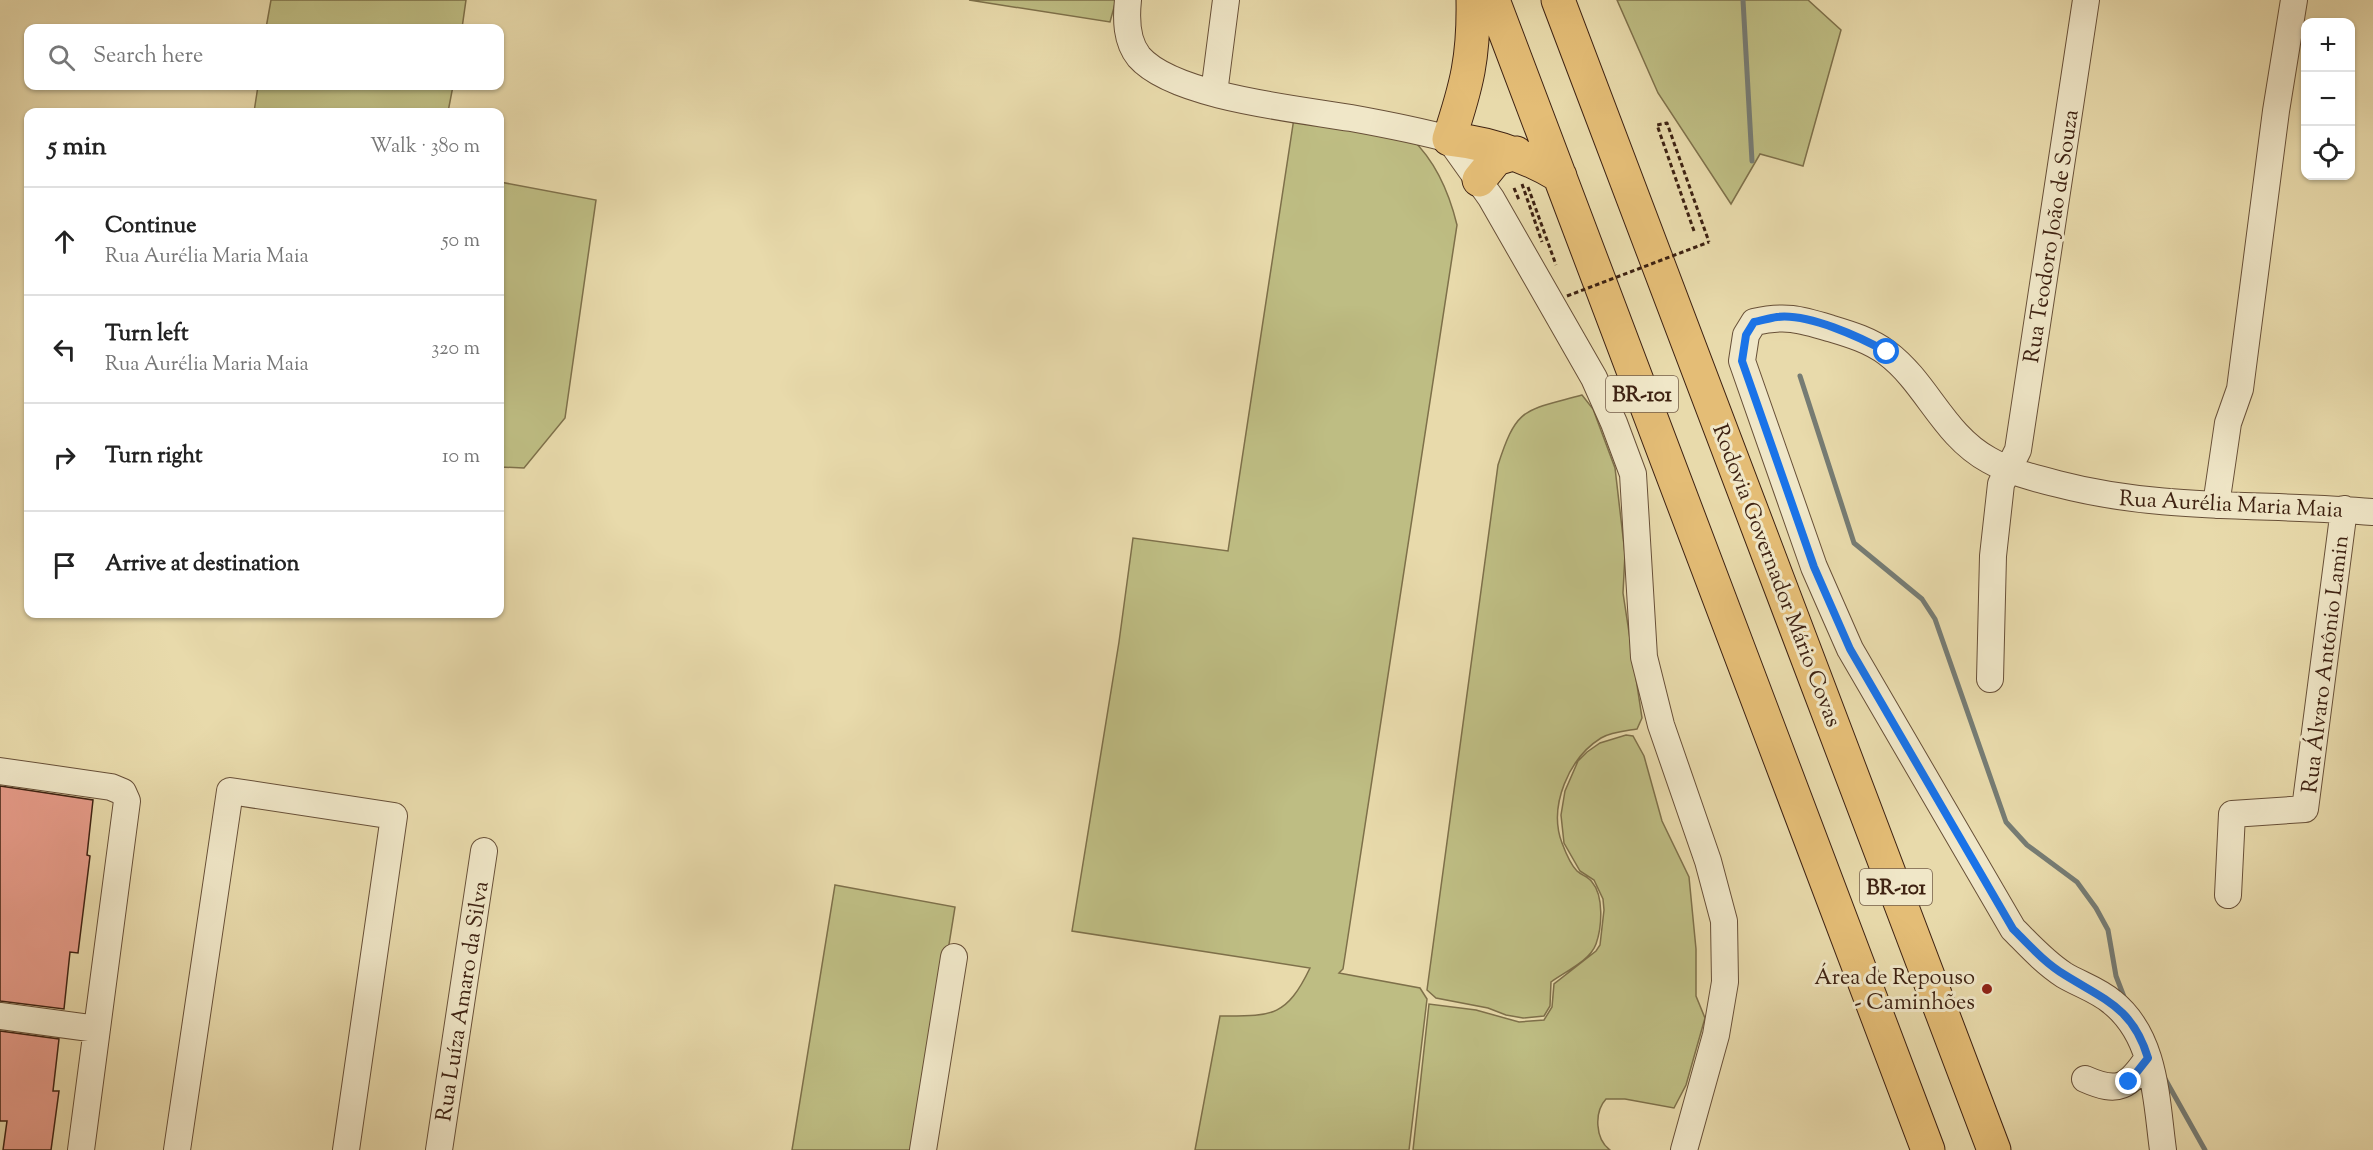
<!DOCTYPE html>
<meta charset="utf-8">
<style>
body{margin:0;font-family:"Sorts Mill Goudy",serif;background:#f2f2f2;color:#222}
.controls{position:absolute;right:18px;top:18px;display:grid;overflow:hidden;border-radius:12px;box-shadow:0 2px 4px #0004}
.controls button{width:54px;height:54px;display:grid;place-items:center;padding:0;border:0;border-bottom:2px solid #e0e0e0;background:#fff;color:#222;font:30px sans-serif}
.stop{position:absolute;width:18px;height:18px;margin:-14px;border:4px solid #1a73e8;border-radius:50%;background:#fff}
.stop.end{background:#1a73e8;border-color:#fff;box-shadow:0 2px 6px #0008}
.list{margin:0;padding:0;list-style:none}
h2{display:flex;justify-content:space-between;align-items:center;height:78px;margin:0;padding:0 24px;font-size:26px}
h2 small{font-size:20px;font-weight:400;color:#767676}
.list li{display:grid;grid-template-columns:39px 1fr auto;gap:18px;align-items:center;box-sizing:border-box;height:108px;padding:0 24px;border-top:2px solid #e0e0e0}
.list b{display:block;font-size:22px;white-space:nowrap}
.list p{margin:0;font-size:20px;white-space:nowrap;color:#767676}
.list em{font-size:20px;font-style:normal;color:#767676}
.icon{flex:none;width:33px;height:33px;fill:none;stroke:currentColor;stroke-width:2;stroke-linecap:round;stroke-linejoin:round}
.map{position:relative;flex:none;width:2373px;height:1150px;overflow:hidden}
.search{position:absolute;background:#fff;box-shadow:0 2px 4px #0004;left:24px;top:24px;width:480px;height:66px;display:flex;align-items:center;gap:15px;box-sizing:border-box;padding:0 21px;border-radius:12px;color:#767676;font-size:22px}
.panel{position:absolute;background:#fff;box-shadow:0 2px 4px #0004;left:24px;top:108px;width:480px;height:510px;border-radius:12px}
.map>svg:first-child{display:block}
.green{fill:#bebd83;stroke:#7e704a;stroke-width:1.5}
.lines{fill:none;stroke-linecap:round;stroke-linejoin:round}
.stream{stroke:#767c74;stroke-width:5}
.building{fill:#e79c8a;stroke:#3e2212;stroke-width:1.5}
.minor-casing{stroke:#685038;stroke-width:28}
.highway-casing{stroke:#3e2212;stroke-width:35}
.path{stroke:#3e2212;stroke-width:3;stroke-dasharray:4.5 3;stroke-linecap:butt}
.minor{stroke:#f0e7c8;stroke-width:26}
.highway{stroke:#e4bd76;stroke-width:33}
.path-bridge{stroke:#3e2212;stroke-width:3;stroke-dasharray:4.5 3;stroke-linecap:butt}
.route{stroke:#1a73e8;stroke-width:8}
.poi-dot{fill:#8f2418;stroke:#f0e7c8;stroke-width:2}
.labels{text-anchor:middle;stroke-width:6;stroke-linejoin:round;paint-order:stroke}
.shield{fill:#f0e7c8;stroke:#735d49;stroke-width:1.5}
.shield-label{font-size:21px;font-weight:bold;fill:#3e2212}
.street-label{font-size:22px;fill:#3e2212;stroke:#f0e7c8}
.poi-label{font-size:22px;fill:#3e2212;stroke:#f0e7c8;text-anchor:end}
</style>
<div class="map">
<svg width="2373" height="1150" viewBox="0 0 2373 1150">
<rect width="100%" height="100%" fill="#e8daab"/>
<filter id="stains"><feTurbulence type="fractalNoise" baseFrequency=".00333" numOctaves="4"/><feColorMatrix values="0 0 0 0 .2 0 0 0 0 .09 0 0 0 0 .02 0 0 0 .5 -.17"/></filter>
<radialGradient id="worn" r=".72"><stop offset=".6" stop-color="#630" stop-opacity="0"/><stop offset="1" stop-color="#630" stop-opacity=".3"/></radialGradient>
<path class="green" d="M 271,0 L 466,0 L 462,28 L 266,28 Z
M 969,0 L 1116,0 L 1110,22 Z
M 1617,0 L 1808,0 L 1841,30 L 1803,166 L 1760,154 L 1731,204 L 1658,93 Z
M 258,86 L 453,86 L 448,112 L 254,112 Z
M 1294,118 L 1412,139 C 1436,162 1449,192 1457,225 L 1343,969 L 1339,973 L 1420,988 L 1427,999 L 1409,1150 L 1195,1150 L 1220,1016 C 1271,1016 1286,1018 1310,968 L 1072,931 L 1119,642 L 1133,538 L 1228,551 Z
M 500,182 L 596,200 L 565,418 L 524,468 L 500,467 Z
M 1582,395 L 1593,409 L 1615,468 L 1625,554 L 1623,593 L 1642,718 L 1637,729 C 1625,731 1611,732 1601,738 C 1569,758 1548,806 1562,843 C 1565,851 1571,865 1577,871 C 1581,875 1589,877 1592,882 C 1604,896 1602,927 1596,944 C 1590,961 1564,972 1551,982 L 1550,1006 L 1544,1016 L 1523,1018 L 1506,1015 L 1488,1008 L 1436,998 L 1427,990 L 1498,465 C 1517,406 1524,411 1582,395 Z
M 1626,735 L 1633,736 L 1644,756 L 1662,821 L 1689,877 L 1696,949 L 1696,996 L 1705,1018 L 1686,1085 L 1674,1108 L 1625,1099 L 1606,1099 C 1594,1112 1595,1139 1610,1150 L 1413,1150 L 1429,1004 L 1476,1010 L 1519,1022 L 1544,1020 L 1552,1007 L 1554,984 L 1596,951 L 1600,945 L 1604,910 L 1603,899 L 1594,880 L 1580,871 L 1564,843 L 1561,815 L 1565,791 L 1578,761 L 1587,752 L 1600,743 Z
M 835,885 L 955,907 L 916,1150 L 792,1150 Z"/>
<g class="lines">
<path class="stream" d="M 1743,0 L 1752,161
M 1800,376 L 1854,543 L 1922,599 L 1935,619 L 2006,822 L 2027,845 L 2077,882 L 2096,908 L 2108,930 L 2116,976 L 2126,1002
M 2164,1077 L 2205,1150"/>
</g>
<path class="building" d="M 0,786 L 93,800 L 87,855 L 90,856 L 78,953 L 70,952 L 64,1009 L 0,1001 Z
M 0,1031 L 59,1039 L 53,1091 L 59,1091 L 51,1150 L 3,1150 L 7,1121 L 0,1121 Z"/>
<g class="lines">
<defs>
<path id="minor" d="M 1128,0 C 1126,19 1126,41 1139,57 C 1174,97 1298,109 1351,118 C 1384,124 1416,130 1449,139 L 1491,198 L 1594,378 L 1614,423 L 1633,474 L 1644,657 L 1661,725 L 1708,861 L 1724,921 L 1725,982 L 1716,1035 L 1684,1150
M 1214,93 L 1226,0
M 2216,505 L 2228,423 L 2240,389 L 2276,111 L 2294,0
M 1990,679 L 1993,556 L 2001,484 L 2018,450 L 2086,0
M 0,771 L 111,787 L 123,792 L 127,801 L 81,1150
M 2228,895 L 2232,814 L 2305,809 L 2344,509
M 0,1016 L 97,1029
M 2085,1079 C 2119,1094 2128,1087 2148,1058
M 177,1150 L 230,791 L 394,816 L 346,1150
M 439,1150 L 484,851
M 923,1150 L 954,957
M 2163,1150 C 2156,1099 2156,1037 2112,1002 C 2098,990 2079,984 2064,975 C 2044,962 2029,945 2013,929 L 1850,649 L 1814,567 L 1742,361 L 1746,335 L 1754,322 C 1785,315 1799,319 1829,328 C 1849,334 1870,340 1887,353 C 1927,383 1943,435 1989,460 C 2010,472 2034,478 2058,484 C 2161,511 2267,503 2373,512"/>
<path id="highway" d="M 1473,0 C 1474,57 1467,85 1449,139 C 1490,143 1525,155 1560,176
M 1493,0 L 1928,1150
M 1558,0 L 1994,1150
M 1479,180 L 1496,159 L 1516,153"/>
</defs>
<use href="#minor" class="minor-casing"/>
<use href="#highway" class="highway-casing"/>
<path class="path" d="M 1522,184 L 1542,242
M 1528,187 L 1556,265
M 1514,188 L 1519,200
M 1694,231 L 1657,125 L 1667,123 L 1709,242"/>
<use href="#minor" class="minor"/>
<use href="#highway" class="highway"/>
<path class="path-bridge" d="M 1567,296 L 1709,242"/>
</g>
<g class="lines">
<path class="route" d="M 1887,352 C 1860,337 1808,313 1777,317 C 1769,318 1761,321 1754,322 L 1746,335 L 1742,361 L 1814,567 L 1850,649 L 2013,929 C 2029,945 2045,963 2065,975 C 2105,1000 2133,1008 2148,1058 L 2129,1082"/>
</g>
<circle class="poi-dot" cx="1987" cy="989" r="6"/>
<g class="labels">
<g class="shield">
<rect x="1606" y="376" width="72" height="36" rx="4.5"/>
<rect x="1860" y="869" width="72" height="36" rx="4.5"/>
</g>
<g class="shield-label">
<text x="1642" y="401">BR-101</text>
<text x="1896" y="894">BR-101</text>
</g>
<g class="street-label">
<text transform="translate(2050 236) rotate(-81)" y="8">Rua Teodoro João de Souza</text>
<text transform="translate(2231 503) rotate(3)" y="8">Rua Aurélia Maria Maia</text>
<text transform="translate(1778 575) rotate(69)" y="8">Rodovia Governador Mário Covas</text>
<text transform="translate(2324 664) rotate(-83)" y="8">Rua Álvaro Antônio Lamin</text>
<text transform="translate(461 1001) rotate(-81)" y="8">Rua Luíza Amaro da Silva</text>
</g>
<g class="poi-label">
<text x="1975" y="984">Área de Repouso<tspan x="1975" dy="25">- Caminhões</tspan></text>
</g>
</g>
<rect width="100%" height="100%" filter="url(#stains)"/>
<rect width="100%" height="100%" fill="url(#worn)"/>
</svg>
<div class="controls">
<button>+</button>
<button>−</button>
<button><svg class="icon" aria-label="locate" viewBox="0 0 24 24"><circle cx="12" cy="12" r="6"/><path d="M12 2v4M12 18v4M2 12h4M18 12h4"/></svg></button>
</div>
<div class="stop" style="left:1887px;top:352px"></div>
<div class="stop end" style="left:2129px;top:1082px"></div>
<div class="search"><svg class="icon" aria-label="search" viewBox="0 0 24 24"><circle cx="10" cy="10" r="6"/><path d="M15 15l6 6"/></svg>Search here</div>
<section class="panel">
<h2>5 min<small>Walk · 380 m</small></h2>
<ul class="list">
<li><svg class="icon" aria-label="ahead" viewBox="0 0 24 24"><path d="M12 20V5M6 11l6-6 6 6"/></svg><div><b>Continue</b><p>Rua Aurélia Maria Maia</p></div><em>50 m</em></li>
<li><svg class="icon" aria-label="left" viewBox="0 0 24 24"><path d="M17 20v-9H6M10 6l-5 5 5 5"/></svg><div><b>Turn left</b><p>Rua Aurélia Maria Maia</p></div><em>320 m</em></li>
<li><svg class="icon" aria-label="right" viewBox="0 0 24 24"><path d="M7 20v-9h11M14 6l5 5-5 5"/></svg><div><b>Turn right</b></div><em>10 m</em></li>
<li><svg class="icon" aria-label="arrive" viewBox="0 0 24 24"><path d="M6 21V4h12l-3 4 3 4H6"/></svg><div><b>Arrive at destination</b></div></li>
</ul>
</section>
</div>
